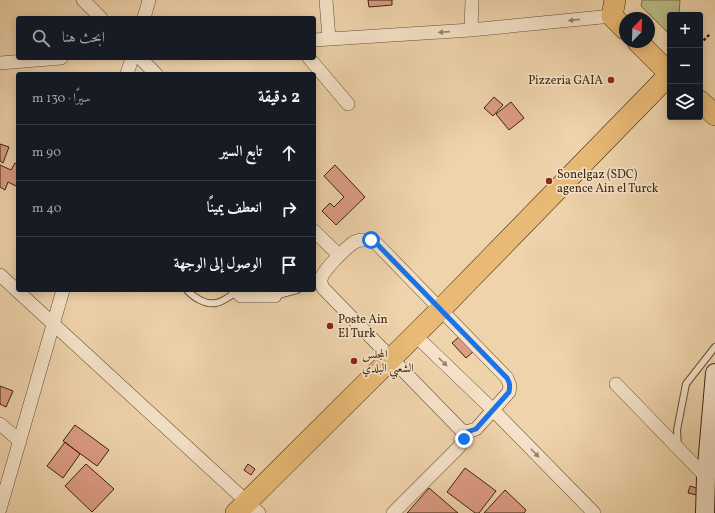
<!DOCTYPE html>
<html lang="ar">
<meta charset="utf-8">
<style>
body{margin:0;font-family:Vollkorn,Amiri,serif;background:#242831;color:#f1f3f6;direction:rtl}
.controls{position:absolute;right:12px;top:12px;display:grid;overflow:hidden;border-radius:4px;box-shadow:0 2px 10px #0003}
.controls button{width:36px;height:36px;display:grid;place-items:center;padding:0;border:0;border-bottom:1px solid #363941;background:#171b24;color:#f1f3f6;font:20px sans-serif}
.compass{position:absolute;left:619px;top:12px;width:36px;height:36px;border-radius:50%;background:#171b24;box-shadow:0 2px 10px #0003;rotate:23deg}
.stop{position:absolute;width:12px;height:12px;margin:-9px;border:3px solid #1a73e8;border-radius:50%;background:#fff}
.stop.end{background:#1a73e8;border-color:#fff;box-shadow:0 1px 4px #0008}
.list{margin:0;padding:0;list-style:none}
h2{display:flex;justify-content:space-between;align-items:center;height:52px;margin:0;padding:0 16px;font-size:17px}
h2 small{font-size:13px;font-weight:400;color:#9ea1a6}
.list li{display:grid;grid-template-columns:26px 1fr auto;gap:12px;align-items:center;box-sizing:border-box;height:56px;padding:0 16px;border-top:1px solid #363941}
.list b{display:block;font-size:15px;white-space:nowrap}
.list em{font-size:13px;font-style:normal;color:#9ea1a6}
.icon{flex:none;width:22px;height:22px;fill:none;stroke:currentColor;stroke-width:2;stroke-linecap:round;stroke-linejoin:round}
.map{position:relative;flex:none;width:715px;height:513px;overflow:hidden;direction:ltr}
.search{position:absolute;background:#171b24;box-shadow:0 2px 10px #0003;left:16px;top:16px;width:300px;height:44px;display:flex;align-items:center;gap:10px;box-sizing:border-box;padding:0 14px;border-radius:4px;color:#9ea1a6;font-size:15px}
.panel{position:absolute;background:#171b24;box-shadow:0 2px 10px #0003;left:16px;top:72px;width:300px;height:220px;border-radius:4px;direction:rtl}
.map>svg:first-child{display:block}
.green{fill:#bbbc88;stroke:#79704b}
.building{fill:#dd9c84;stroke:#37250e}
.lines{fill:none;stroke-linecap:round;stroke-linejoin:round}
.service-casing{stroke:#655035;stroke-width:8}
.minor-casing{stroke:#655035;stroke-width:14}
.secondary-casing{stroke:#37250e;stroke-width:20}
.primary-casing{stroke:#37250e;stroke-width:22}
.path{stroke:#37250e;stroke-width:2.5;stroke-dasharray:3 2;stroke-linecap:butt}
.service{stroke:#f5e2c8;stroke-width:6}
.minor{stroke:#f5e2c8;stroke-width:13}
.secondary{stroke:#f5e2c8;stroke-width:18}
.primary{stroke:#e8ba76;stroke-width:21}
.oneway{fill:#96846b}
.route{stroke:#1a73e8;stroke-width:5}
.poi-dot{fill:#8f2418;stroke:#f5e2c8;stroke-width:1.5}
.labels{text-anchor:middle;stroke-width:3.5;stroke-linejoin:round;paint-order:stroke}
.poi-label{font-size:12px;fill:#37250e;stroke:#f5e2c8;text-anchor:start}
</style>
<div class="map">
<svg width="715" height="513" viewBox="0 0 715 513">
<rect width="100%" height="100%" fill="#efd3ab"/>
<filter id="stains"><feTurbulence type="fractalNoise" baseFrequency=".005" numOctaves="4"/><feColorMatrix values="0 0 0 0 .2 0 0 0 0 .09 0 0 0 0 .02 0 0 0 .5 -.17"/></filter>
<radialGradient id="worn" r=".72"><stop offset=".6" stop-color="#630" stop-opacity="0"/><stop offset="1" stop-color="#630" stop-opacity=".3"/></radialGradient>
<path class="green" d="M 642,0 L 680,0 L 679,15 L 670,15 L 670,29 L 667,32 L 641,6 Z"/>
<path class="building" d="M 368,0 L 392,0 L 392,5 L 369,7 Z
M 494,97 L 503,105 L 493,116 L 484,108 Z
M 511,102 L 524,118 L 509,130 L 496,114 Z
M 0,144 L 9,147 L 3,163 L 0,161 Z
M 15,163 L 18,165 L 18,187 L 8,182 L 5,190 L 0,187 L 0,165 L 11,170 Z
M 335,165 L 365,197 L 336,225 L 322,211 L 330,203 L 334,207 L 344,197 L 324,176 Z
M 461,335 L 475,350 L 466,358 L 452,343 Z
M 0,386 L 13,391 L 6,407 L 0,404 Z
M 75,425 L 109,450 L 97,466 L 63,441 Z
M 65,442 L 80,454 L 63,478 L 47,466 Z
M 86,464 L 114,489 L 92,512 L 65,486 Z
M 248,464 L 255,469 L 251,475 L 244,470 Z
M 465,468 L 496,491 L 479,513 L 475,513 L 447,492 Z
M 690,486 L 699,489 L 697,495 L 688,493 Z
M 429,488 L 458,513 L 407,513 Z
M 505,490 L 526,510 L 524,513 L 484,513 Z"/>
<g class="lines">
<defs>
<path id="service" d="M 187,290 C 194,298 206,305 216,303 C 223,302 231,295 237,292
M 275,296 L 297,290
M 678,446 L 677,430 L 686,384 L 715,347"/>
<path id="minor" d="M 83,0 L 101,18
M 326,0 L 329,39
M 144,18 L 149,0
M 471,30 L 472,0
M 314,40 L 471,30 L 612,16
M 140,58 L 156,74
M 309,58 L 348,104
M 0,63 L 61,58
M 127,74 L 132,58
M 314,231 L 339,255
M 363,240 L 371,240 L 377,244 L 507,378 L 510,386 L 509,392 L 476,429 L 467,432 L 461,430 L 323,288 C 322,285 320,282 321,279 C 323,270 346,248 353,243 C 356,241 359,240 363,240 Z
M 0,275 L 259,513
M 235,290 L 241,296 L 275,296
M 415,335 L 493,410 L 594,513
M 616,384 L 706,477
M 0,424 L 20,441
M 0,509 L 63,290
M 393,513 L 459,447 L 467,432"/>
<path id="secondary" d="M 705,513 L 706,477 L 715,373"/>
<path id="primary" d="M 615,0 L 612,16 L 625,29
M 638,42 L 670,74
M 700,101 L 715,115
M 236,513 L 441,309 L 670,74"/>
</defs>
<use href="#service" class="service-casing"/>
<use href="#minor" class="minor-casing"/>
<use href="#secondary" class="secondary-casing"/>
<use href="#primary" class="primary-casing"/>
<path class="path" d="M 700,44 L 710,34"/>
<use href="#service" class="service"/>
<use href="#minor" class="minor"/>
<use href="#secondary" class="secondary"/>
<use href="#primary" class="primary"/>
</g>
<defs><path id="oneway-solid" d="M-6-.8H1V-3.2L6.5 0L1 3.2V.8H-6Z"/></defs>
<g class="oneway">
<use href="#oneway-solid" transform="translate(574 20) rotate(174)"/>
<use href="#oneway-solid" transform="translate(444 32) rotate(176)"/>
<use href="#oneway-solid" transform="translate(443 362) rotate(44)"/>
<use href="#oneway-solid" transform="translate(535 453) rotate(46)"/>
</g>
<g class="lines">
<path class="route" d="M 371,240 L 377,244 L 507,378 C 510,383 510,386 509,392 L 476,429 L 467,432 L 464,439"/>
</g>
<g class="poi-dot">
<circle cx="611" cy="80" r="4"/>
<circle cx="549" cy="181" r="4"/>
<circle cx="330" cy="326" r="4"/>
<circle cx="354" cy="361" r="4"/>
</g>
<g class="labels">
<g class="poi-label">
<text x="603" y="84" text-anchor="end">Pizzeria GAIA</text>
<text x="557" y="178">Sonelgaz (SDC)<tspan x="557" dy="14">agence Ain el Turck</tspan></text>
<text x="338" y="323">Poste Ain<tspan x="338" dy="14">El Turk</tspan></text>
<text x="362" y="358">المجلس<tspan x="362" dy="14">الشعبي البلدي</tspan></text>
</g>
</g>
<rect width="100%" height="100%" filter="url(#stains)"/>
<rect width="100%" height="100%" fill="url(#worn)"/>
</svg>
<div class="controls">
<button>+</button>
<button>−</button>
<button><svg class="icon" aria-label="layers" viewBox="0 0 24 24"><path d="M12 4l9 5-9 5-9-5zM3 14l9 5 9-5"/></svg></button>
</div>
<svg class="compass" viewBox="-18 -18 36 36"><path d="M0-13l5 13h-10z" fill="#e53935"/><path d="M0 13l5-13h-10z" fill="#9ea1a6"/></svg>
<div class="stop" style="left:371px;top:240px"></div>
<div class="stop end" style="left:464px;top:439px"></div>
<div class="search"><svg class="icon" aria-label="search" viewBox="0 0 24 24"><circle cx="10" cy="10" r="6"/><path d="M15 15l6 6"/></svg>ابحث هنا</div>
<section class="panel">
<h2>2 دقيقة<small>سيرًا · 130 m</small></h2>
<ul class="list">
<li><svg class="icon" aria-label="ahead" viewBox="0 0 24 24"><path d="M12 20V5M6 11l6-6 6 6"/></svg><div><b>تابع السير</b></div><em>90 m</em></li>
<li><svg class="icon" aria-label="right" viewBox="0 0 24 24"><path d="M7 20v-9h11M14 6l5 5-5 5"/></svg><div><b>انعطف يمينًا</b></div><em>40 m</em></li>
<li><svg class="icon" aria-label="arrive" viewBox="0 0 24 24"><path d="M6 21V4h12l-3 4 3 4H6"/></svg><div><b>الوصول إلى الوجهة</b></div></li>
</ul>
</section>
</div>
